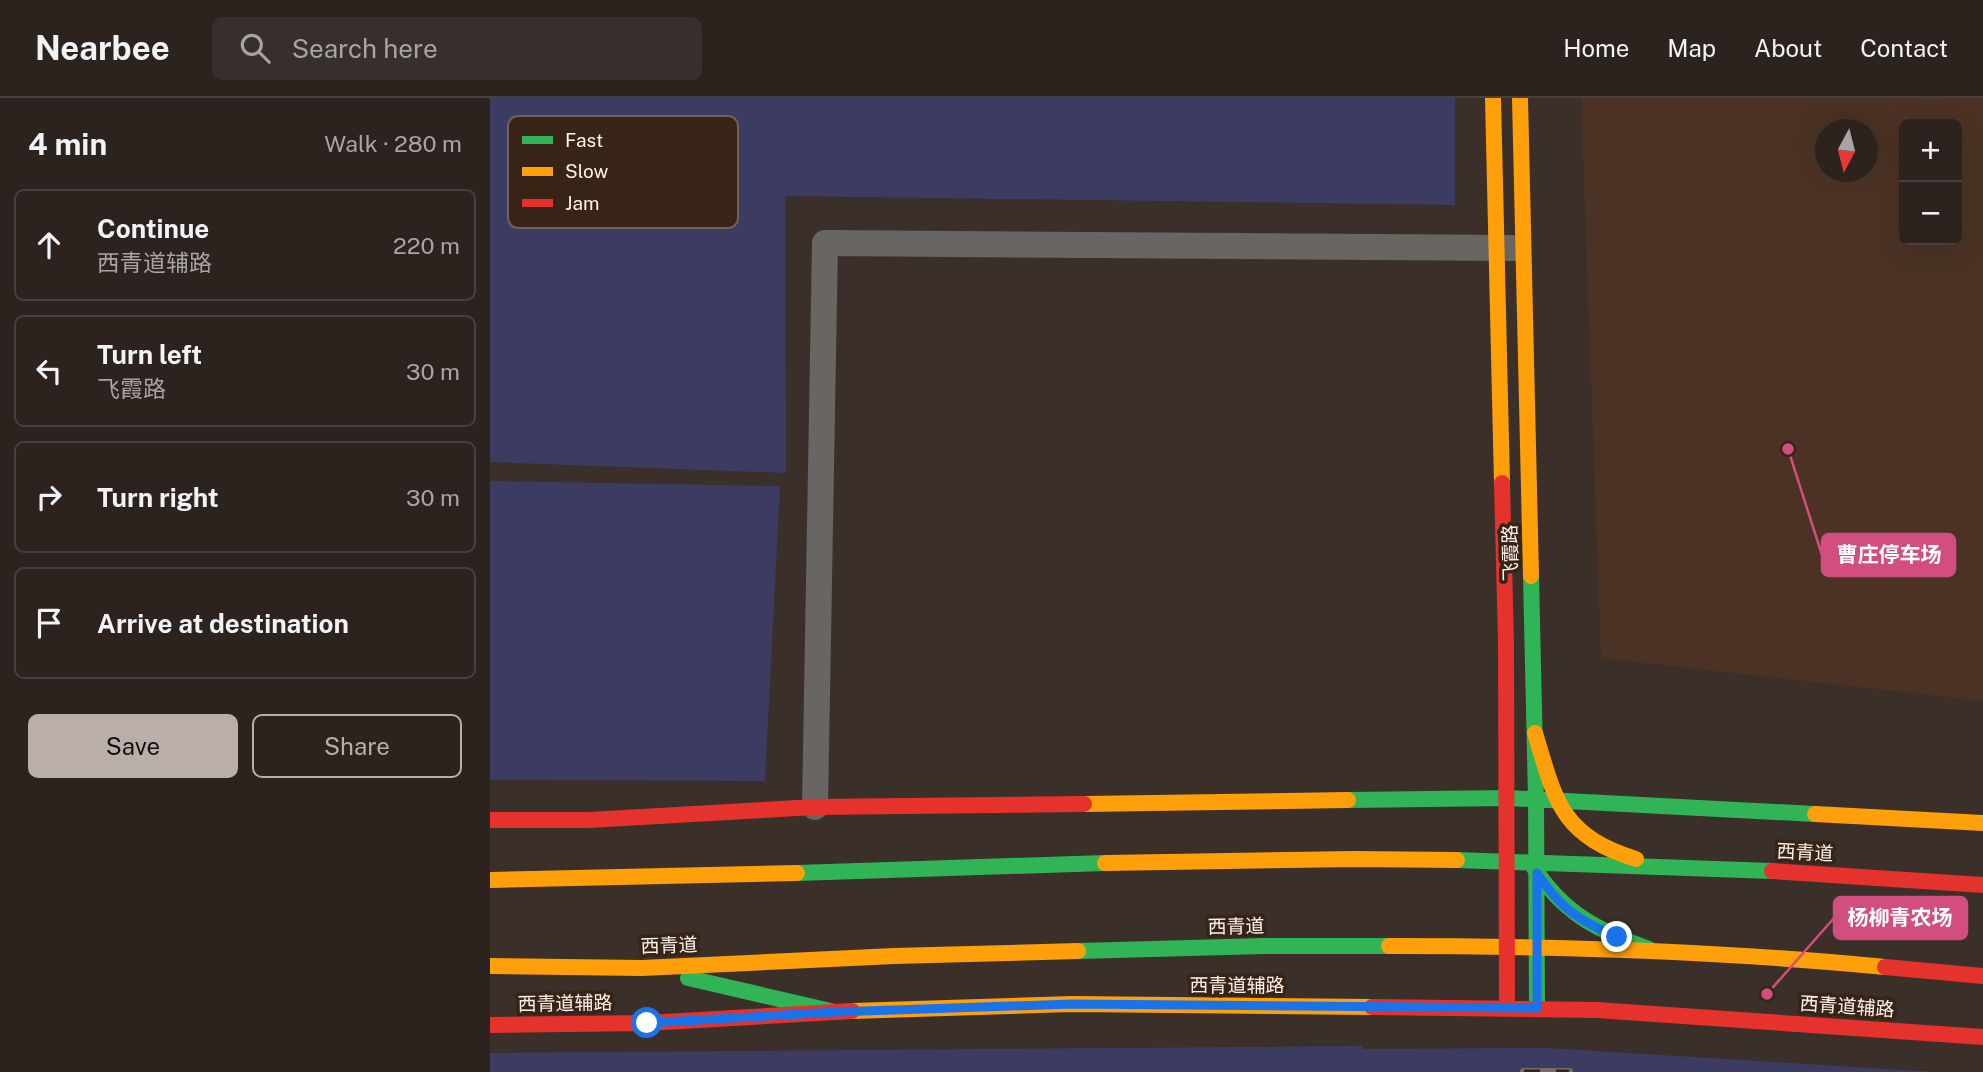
<!DOCTYPE html>
<meta charset="utf-8">
<style>
body{margin:0;font-family:"Public Sans","Noto Sans SC",sans-serif;background:#382f2c;color:#f1f3f6}
.controls{position:absolute;right:21px;top:21px;display:grid;overflow:hidden;border-radius:10px;box-shadow:0 7px 28px #0002}
.controls button{width:63px;height:63px;display:grid;place-items:center;padding:0;border:0;border-bottom:2px solid #48403d;background:#2c231f;color:#f1f3f6;font:35px sans-serif}
.compass{position:absolute;left:1325px;top:21px;width:63px;height:63px;border-radius:50%;background:#2c231f;box-shadow:0 7px 28px #0002;rotate:187deg}
.stop{position:absolute;width:21px;height:21px;margin:-16px;border:5px solid #1a73e8;border-radius:50%;background:#fff}
.stop.end{background:#1a73e8;border-color:#fff;box-shadow:0 2px 7px #0008}
.list{margin:0;padding:0;list-style:none}
h2{display:flex;justify-content:space-between;align-items:center;height:91px;margin:0;padding:0 28px;font-size:30px}
h2 small{font-size:23px;font-weight:400;color:#a6a4a4}
.list li{display:grid;grid-template-columns:46px 1fr auto;gap:21px;align-items:center;box-sizing:border-box;height:112px;margin:0 14px 14px;padding:0 14px;border:2px solid #48403d;border-radius:10px}
.list b{display:block;font-size:26px;white-space:nowrap}
.list p{margin:0;font-size:23px;white-space:nowrap;color:#a6a4a4}
.list em{font-size:23px;font-style:normal;color:#a6a4a4}
.actions{display:flex;gap:14px;padding:21px 28px}
.actions a{flex:1;padding:16px 0;border:2px solid #b9aea8;border-radius:10px;text-align:center;font-size:24px;color:#b9aea8}
.actions .main{background:#b9aea8;color:#111}
.icon{flex:none;width:38px;height:38px;fill:none;stroke:currentColor;stroke-width:2;stroke-linecap:round;stroke-linejoin:round}
.map{position:relative;flex:none;width:1493px;height:974px;overflow:hidden}
header{display:flex;align-items:center;gap:42px;box-sizing:border-box;height:98px;padding:0 35px;background:#2c231f;border-bottom:2px solid #48403d}
header strong{font-size:33px}
nav{display:flex;gap:38px;margin-inline-start:auto;font-size:24px}
.search{width:490px;height:63px;background:#382f2c;display:flex;align-items:center;gap:18px;box-sizing:border-box;padding:0 24px;border-radius:10px;color:#a6a4a4;font-size:26px}
main{display:flex}
aside{flex:1;background:#2c231f}
.map>svg:first-child{display:block}
.built{fill:#4b3224;fill-rule:evenodd}
.green{fill:#3c3b62}
.lines{fill:none;stroke-linecap:round;stroke-linejoin:round}
.street{stroke:#696562;stroke-width:26}
.fast{stroke:#30b455;stroke-width:16}
.slow{stroke:#ff9f0a;stroke-width:16}
.jam{stroke:#e5322d;stroke-width:16}
.rail-casing{stroke:#756e6a;stroke-width:8}
.rail{stroke:#372417;stroke-width:5;stroke-dasharray:16;stroke-linecap:butt}
.route{stroke:#1a73e8;stroke-width:9}
.labels{text-anchor:middle;stroke-width:7;stroke-linejoin:round;paint-order:stroke}
.street-label{font-size:19px;fill:#fdf2ec;stroke:#372417}
.key{fill:#372417;stroke:#726257;stroke-width:2}
.key-label{font-size:19px;fill:#fdf2ec}
.leader{fill:none;stroke:#d14e7f;stroke-width:2.5}
.callout-dot{fill:#d14e7f;stroke:#372417;stroke-width:2.5}
.callout{fill:#d14e7f;stroke:#d14e7f;stroke-width:2.5}
.callout-label{font-size:21px;text-anchor:middle;font-weight:bold;fill:#fff}
</style>
<header>
<strong>Nearbee</strong>
<div class="search"><svg class="icon" aria-label="search" viewBox="0 0 24 24"><circle cx="10" cy="10" r="6"/><path d="M15 15l6 6"/></svg>Search here</div>
<nav><a>Home</a><a>Map</a><a>About</a><a>Contact</a></nav>
</header>
<main>
<aside>
<h2>4 min<small>Walk · 280 m</small></h2>
<ul class="list">
<li><svg class="icon" aria-label="ahead" viewBox="0 0 24 24"><path d="M12 20V5M6 11l6-6 6 6"/></svg><div><b>Continue</b><p>西青道辅路</p></div><em>220 m</em></li>
<li><svg class="icon" aria-label="left" viewBox="0 0 24 24"><path d="M17 20v-9H6M10 6l-5 5 5 5"/></svg><div><b>Turn left</b><p>飞霞路</p></div><em>30 m</em></li>
<li><svg class="icon" aria-label="right" viewBox="0 0 24 24"><path d="M7 20v-9h11M14 6l5 5-5 5"/></svg><div><b>Turn right</b></div><em>30 m</em></li>
<li><svg class="icon" aria-label="arrive" viewBox="0 0 24 24"><path d="M6 21V4h12l-3 4 3 4H6"/></svg><div><b>Arrive at destination</b></div></li>
</ul>
<div class="actions"><a class="main">Save</a><a>Share</a></div>
</aside>
<div class="map">
<svg width="1493" height="974" viewBox="0 0 1493 974">
<rect width="100%" height="100%" fill="#3a2f29"/>
<path class="built" d="M 1091,0 L 1493,0 L 1493,603 L 1111,560 ZM 1414,26 L 1467,26 L 1467,142 L 1414,142 ZM 1336,32 L 1378,32 L 1378,74 L 1336,74 Z"/>
<path class="green" d="M 0,0 L 965,0 L 965,107 L 295,98 L 296,375 L 0,364 Z
M 0,383 L 290,388 L 275,683 L 0,682 Z
M 872,948 L 873,951 L 1057,950 L 1447,974 L 0,974 L 0,955 Z"/>
<g class="lines">
<path class="street" d="M 325,709 L 335,145 L 1023,150"/>
<path class="fast" d="M 1041,478 L 1046,701 L 1047,910
M 858,702 L 1018,700 L 1325,716
M 967,762 L 1282,773
M 1042,767 C 1073,815 1106,832 1159,851
M 307,775 L 615,765
M 588,853 L 774,848 L 899,848
M 198,880 L 345,914"/>
<path class="slow" d="M 1003,0 L 1012,385
M 1030,0 L 1041,478
M 1045,635 C 1066,705 1071,737 1146,761
M 594,706 L 858,702
M 1325,716 L 1493,725
M 615,765 L 864,761 L 967,762
M 0,782 L 307,775
M 899,848 C 1065,848 1231,853 1395,869
M 0,868 L 152,870 L 404,858 L 588,853
M 362,913 L 582,906 L 882,909"/>
<path class="jam" d="M 1012,385 L 1016,544 L 1017,910
M 0,722 L 99,722 L 325,709 L 594,706
M 1282,773 L 1493,787
M 1395,869 L 1493,878
M 882,909 L 1107,912 L 1493,939
M 0,927 L 157,925 L 362,913"/>
<defs>
<path id="rail" d="M 1034,974 L 1079,974"/>
</defs>
<use href="#rail" class="rail-casing"/>
<use href="#rail" class="rail"/>
</g>
<g class="lines">
<path class="route" d="M 157,925 L 345,914 L 582,906 L 1047,910 L 1047,775 C 1070,810 1089,823 1127,839"/>
</g>
<g class="labels">
<g class="street-label">
<text transform="translate(1020 455) rotate(-91)" y="7">飞霞路</text>
<text transform="translate(1315 754) rotate(3)" y="7">西青道</text>
<text transform="translate(746 828) rotate(-1)" y="7">西青道</text>
<text transform="translate(179 847) rotate(-2)" y="7">西青道</text>
<text x="747" y="894">西青道辅路</text>
<text transform="translate(75 905) rotate(-1)" y="7">西青道辅路</text>
<text transform="translate(1357 908) rotate(4)" y="7">西青道辅路</text>
</g>
</g>
<rect x="18" y="18" width="230" height="112" rx="10" class="key"/>
<rect x="32" y="38" width="31" height="8" fill="#30b455"/>
<rect x="32" y="69" width="31" height="9" fill="#ff9f0a"/>
<rect x="32" y="101" width="31" height="8" fill="#e5322d"/>
<g class="key-label">
<text x="75" y="49">Fast</text>
<text x="75" y="80">Slow</text>
<text x="75" y="112">Jam</text>
</g>
<path class="leader" d="M1298 351L1332 457M1277 896L1344 820"/>
<g class="callout-dot">
<circle cx="1298" cy="351" r="7"/>
<circle cx="1277" cy="896" r="7"/>
</g>
<g class="callout">
<rect x="1332" y="436" width="133" height="42" rx="7"/>
<rect x="1344" y="799" width="133" height="42" rx="7"/>
</g>
<g class="callout-label">
<text x="1399" y="464">曹庄停车场</text>
<text x="1410" y="827">杨柳青农场</text>
</g>
</svg>
<div class="controls">
<button>+</button>
<button>−</button>
</div>
<svg class="compass" viewBox="-18 -18 36 36"><path d="M0-13l5 13h-10z" fill="#e53935"/><path d="M0 13l5-13h-10z" fill="#a6a4a4"/></svg>
<div class="stop" style="left:157px;top:925px"></div>
<div class="stop end" style="left:1127px;top:839px"></div>
</div>
</main>
